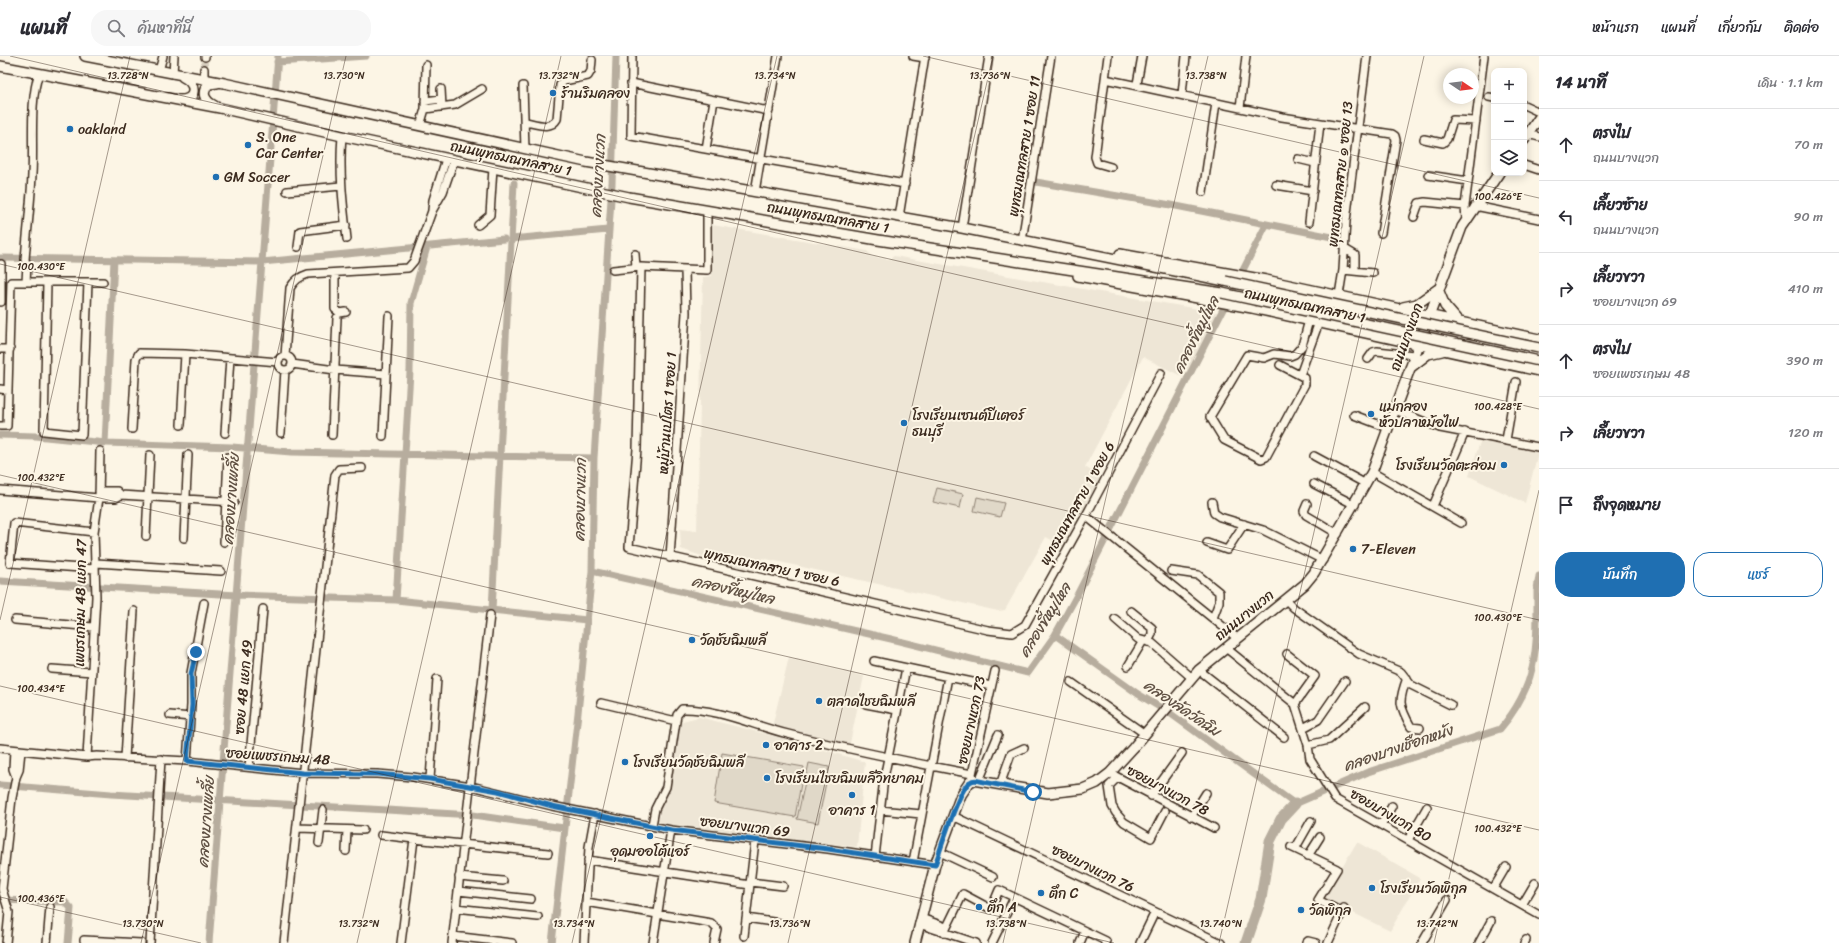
<!DOCTYPE html>
<html lang="th">
<meta charset="utf-8">
<style>
body{margin:0;font-family:Sriracha,"Playpen Sans Thai",sans-serif;background:#f7f7f7;color:#2b2b33}
.controls{position:absolute;right:12px;top:12px;display:grid;overflow:hidden;border-radius:8px;box-shadow:0 2px 10px #0003}
.controls button{width:36px;height:36px;display:grid;place-items:center;padding:0;border:0;border-bottom:1px solid #e1e1e2;background:#fff;color:#2b2b33;font:20px sans-serif}
.compass{position:absolute;left:1443px;top:12px;width:36px;height:36px;border-radius:50%;background:#fff;box-shadow:0 2px 10px #0003;rotate:103deg}
.stop{position:absolute;width:12px;height:12px;margin:-9px;border:3px solid #1f6fb2;border-radius:50%;background:#fff}
.stop.end{background:#1f6fb2;border-color:#fff;box-shadow:0 1px 4px #0008}
.list{margin:0;padding:0;list-style:none}
h2{display:flex;justify-content:space-between;align-items:center;height:52px;margin:0;padding:0 16px;font-size:17px}
h2 small{font-size:13px;font-weight:400;color:#7c7c81}
.list li{display:grid;grid-template-columns:26px 1fr auto;gap:12px;align-items:center;box-sizing:border-box;height:72px;padding:0 16px;border-top:1px solid #e1e1e2}
.list b{display:block;font-size:15px;white-space:nowrap}
.list p{margin:0;font-size:13px;white-space:nowrap;color:#7c7c81}
.list em{font-size:13px;font-style:normal;color:#7c7c81}
.actions{display:flex;gap:8px;padding:12px 16px}
.actions a{flex:1;padding:9px 0;border:1px solid #1f6fb2;border-radius:16px;text-align:center;font-size:14px;color:#1f6fb2}
.actions .main{background:#1f6fb2;color:#fff}
.icon{flex:none;width:22px;height:22px;fill:none;stroke:currentColor;stroke-width:2;stroke-linecap:round;stroke-linejoin:round}
.map{position:relative;flex:none;width:1539px;height:887px;overflow:hidden}
header{display:flex;align-items:center;gap:24px;box-sizing:border-box;height:56px;padding:0 20px;background:#fff;border-bottom:1px solid #e1e1e2}
header strong{font-size:19px}
nav{display:flex;gap:22px;margin-inline-start:auto;font-size:14px}
.search{width:280px;height:36px;background:#f7f7f7;display:flex;align-items:center;gap:10px;box-sizing:border-box;padding:0 14px;border-radius:16px;color:#7c7c81;font-size:15px}
main{display:flex}
aside{flex:1;background:#fff}
.map>svg:first-child{display:block}
.built{fill:#eee6d6}
.green{fill:#e0d8c8;stroke:#8e8173}
.lines{fill:none;stroke-linecap:round;stroke-linejoin:round}
.canal{stroke:#b7ad9e;stroke-width:7}
.river{stroke:#b7ad9e;stroke-width:11}
.minor-tunnel{stroke:#d5ccbd;stroke-width:7;stroke-dasharray:7 3.5;stroke-linecap:butt}
.minor-casing{stroke:#3b2a1e;stroke-width:10}
.major-casing{stroke:#3b2a1e;stroke-width:12}
.minor{stroke:#fcf5e5;stroke-width:7}
.major{stroke:#fcf5e5;stroke-width:9}
.major-bridge-casing{stroke:#3b2a1e;stroke-width:12;stroke-linecap:butt}
.major-bridge{stroke:#fcf5e5;stroke-width:9}
.route{stroke:#1f6fb2;stroke-width:5}
.ticks{fill:none;stroke:#3b2a1e;stroke-width:1;stroke-opacity:0.45}
.poi-dot{fill:#1f6fb2;stroke:#fcf5e5;stroke-width:1.5}
.labels{text-anchor:middle;stroke-width:4;stroke-linejoin:round;paint-order:stroke}
.poi-label{font-size:14px;fill:#3b2a1e;stroke:#fcf5e5;text-anchor:start}
.street-label{font-size:14px;fill:#3b2a1e;stroke:#fcf5e5}
.water-label{font-size:15px;font-style:italic;fill:#605144;stroke:#fcf5e5}
.ticks-label{font-size:10px;text-anchor:middle;fill:#3b2a1e;stroke:#fcf5e5;stroke-width:4;stroke-linejoin:round;paint-order:stroke}
</style>
<header>
<strong>แผนที่</strong>
<div class="search"><svg class="icon" aria-label="search" viewBox="0 0 24 24"><circle cx="10" cy="10" r="6"/><path d="M15 15l6 6"/></svg>ค้นหาที่นี่</div>
<nav><a>หน้าแรก</a><a>แผนที่</a><a>เกี่ยวกับ</a><a>ติดต่อ</a></nav>
</header>
<main>
<div class="map">
<svg width="1539" height="887" viewBox="0 0 1539 887">
<rect width="100%" height="100%" fill="#fcf5e5"/>
<filter id="ink" filterUnits="userSpaceOnUse"><feTurbulence type="fractalNoise" baseFrequency=".025" numOctaves="2"/><feDisplacementMap in="SourceGraphic" scale="8" xChannelSelector="R" yChannelSelector="G"/><feConvolveMatrix kernelMatrix="1 2 1 2 8 2 1 2 1" color-interpolation-filters="sRGB"/></filter>
<g filter="url(#ink)">
<path class="built" d="M 712,169 L 867,195 L 872,200 L 889,203 L 894,200 L 1221,257 L 1187,323 L 1143,301 L 1085,411 L 1101,421 L 1063,490 L 1046,481 L 1005,554 L 998,555 L 762,502 L 758,519 L 681,493 L 680,473 L 697,475 L 703,221 L 712,220 Z
M 1482,380 L 1539,393 L 1525,447 L 1469,420 Z
M 789,601 L 864,620 L 849,692 L 772,671 Z
M 699,661 L 790,684 L 865,706 L 857,791 L 658,767 L 661,750 L 667,739 L 678,666 Z
M 1357,786 L 1420,822 L 1390,875 L 1323,842 Z"/>
<path class="green" d="M 937,432 L 963,438 L 960,452 L 933,446 Z
M 977,441 L 1004,447 L 1000,461 L 974,455 Z
M 722,697 L 804,711 L 795,761 L 714,747 Z
M 809,707 L 829,711 L 818,767 L 797,763 Z"/>
<g class="lines">
<path class="canal" d="M 277,6 L 366,0
M 1036,126 L 1171,149 L 1337,182
M 511,183 L 608,174
M 0,202 L 262,206 L 504,183
M 0,379 L 36,380 L 106,387 L 232,391 L 291,396 L 594,402
M 105,387 L 114,204
M 592,515 L 891,583 L 1028,617 L 1055,579 L 1077,539 L 1266,169
M 0,525 L 237,539 L 396,544 L 587,564
M 396,544 L 410,316 L 411,247 L 427,191
M 492,554 L 514,127
M 1055,579 L 1138,638 L 1171,658 L 1295,748 L 1368,716 L 1500,673 C 1539,628 1537,590 1537,533 L 1539,520
M 0,729 L 111,738 L 473,759 L 564,772
M 0,844 L 65,846 L 71,852 L 68,887
M 209,887 L 278,0
M 552,887 L 578,657 L 592,515 L 594,402 L 612,128 L 616,0"/>
<path class="river" d="M 1246,887 L 1261,843 L 1270,785 L 1281,763 L 1295,748"/>
<path class="minor-tunnel" d="M 204,13 L 205,1"/>
<defs>
<path id="minor" d="M 632,0 L 631,80 L 905,128
M 913,0 L 925,2
M 1108,0 L 1095,101 L 1097,107 L 1111,111
M 205,1 L 205,0
M 159,15 L 163,0
M 173,18 L 174,0
M 204,23 L 204,13
M 1105,23 L 1282,61 L 1392,78 L 1395,80 L 1396,84 L 1381,177
M 631,27 L 769,55
M 1137,28 L 1142,0
M 523,30 L 525,93
M 441,33 L 442,51
M 1182,38 L 1186,0
M 1489,41 L 1494,42
M 425,45 L 441,43
M 1524,49 L 1539,56
M 1240,52 L 1246,0
M 425,53 L 426,9
M 526,66 C 536,68 551,74 557,63 L 560,29 L 564,25 L 588,20 L 591,15 L 592,4
M 420,70 L 425,53 L 455,49 L 482,33
M 1528,78 L 1539,81
M 342,80 C 339,115 343,149 347,183
M 1424,83 L 1443,87 L 1447,83 L 1453,64 L 1476,65
M 706,93 L 714,44
M 1298,103 L 1315,107
M 1524,109 L 1539,114
M 1428,119 L 1468,125
M 1276,129 L 1313,135
M 287,135 L 341,130
M 755,136 L 778,0
M 1203,136 L 1216,47
M 1475,150 L 1539,163
M 432,154 L 433,144 L 446,103
M 899,161 L 925,0
M 1414,161 L 1419,147 L 1425,146 L 1465,150
M 1466,164 L 1465,150 L 1484,0
M 1309,166 L 1320,67
M 478,169 L 490,159 L 493,112
M 962,172 L 989,0
M 1022,185 L 1051,0
M 298,191 L 300,175 L 346,169
M 1345,193 L 1355,199 L 1355,215
M 635,198 L 636,211
M 1,208 L 1,246
M 641,211 L 637,393 L 629,491 L 988,574 L 1012,577 L 1025,569 L 1089,454 L 1161,317
M 613,214 L 641,211 L 707,214 L 707,155
M 1343,214 L 1373,217
M 335,217 L 335,253 L 340,257 L 346,256
M 26,226 L 27,208 L 25,204 C 27,175 31,147 32,118 C 34,88 29,45 39,17
M 47,226 L 44,375 L 82,379 L 88,226
M 1339,239 L 1343,214 L 1346,165 L 1367,0
M 0,293 L 10,293
M278 307a7 7 0 1 1 14 0a7 7 0 1 1-14 0Z
M 285,300 L 290,232 C 295,224 299,221 308,218 L 408,212 L 414,205 L 432,155 L 443,136 L 454,104
M 1368,303 L 1373,296 L 1377,295 L 1414,299
M 292,308 L 335,314 L 386,318
M 1280,309 L 1305,322 L 1305,328 L 1266,401 L 1261,403 L 1224,384 L 1210,361 L 1247,299 L 1264,302 L 1274,298 L 1290,300 L 1295,298 L 1302,290 L 1309,264
M 1300,319 L 1319,266
M 0,333 L 8,334
M 1395,354 L 1440,372 L 1538,391
M 1354,359 L 1388,372
M 181,369 L 185,298
M 0,370 L 7,370 L 11,226 L 103,226
M 132,373 L 136,303 L 139,297 L 185,298 L 278,306
M 225,377 L 230,302
M 281,377 L 285,314
M 332,379 L 337,262
M 383,380 L 389,260
M 1506,384 L 1516,326
M 1314,400 L 1366,428
M 1372,416 L 1461,467
M 1314,428 L 1355,449
M 0,434 L 99,442 L 116,442 L 121,439
M 99,435 L 117,435 L 121,439 L 234,446
M 1212,446 L 1214,457 L 1220,461 L 1263,474 L 1323,504
M 1307,448 L 1304,455 L 1306,459 L 1338,478
M 1433,450 L 1465,376
M 1086,460 L 1237,582
M 94,476 L 14,467 L 10,507 L 95,513
M 146,480 L 150,399
M 184,482 L 188,399
M 224,486 L 228,401
M 1207,487 L 1227,494 L 1244,468
M 670,502 L 686,257 L 685,214
M 96,507 L 221,515
M 1171,515 L 1198,519 L 1219,536 L 1219,546 L 1213,562
M 1286,544 L 1294,552 L 1359,598 L 1401,616 L 1411,629 L 1451,649
M 1131,555 L 1152,572 L 1152,578 L 1148,586
M 1115,563 L 1138,583 L 1152,587 L 1192,622
M 15,564 L 93,571
M 1226,592 L 1295,648 L 1308,689 L 1310,703 L 1335,743 L 1539,859
M 1287,598 L 1315,620 L 1295,648
M 874,605 L 991,630
M 1128,610 L 1143,585
M 52,613 L 92,616
M 1199,614 L 1284,681
M 1407,622 C 1398,646 1399,649 1411,671 L 1420,672
M 1071,626 L 1145,678
M 601,647 L 676,665
M 866,648 L 897,654
M 170,659 L 190,661
M 1303,672 L 1318,664 L 1345,625
M 1308,689 L 1329,684 L 1365,651
M 0,692 L 87,701 L 97,700 L 187,705 L 303,717 L 377,718 L 413,721 L 471,730 L 552,750 L 671,774 L 828,793 L 935,809
M 14,694 L 13,713 L 16,721
M 87,701 L 96,541 L 94,476 L 99,442 L 100,395
M 125,702 L 134,555
M 187,705 L 191,649 L 191,617 L 204,547
M 249,711 L 263,553
M 1110,717 L 1214,772
M 972,718 L 995,615
M 1117,722 L 1109,730 L 1112,750 L 1116,757 L 1124,766 L 1151,782 L 1165,755
M 430,723 L 437,623
M 979,725 L 998,679
M 1000,729 L 1011,698 L 1024,692
M 1151,740 L 1182,697
M 880,754 L 921,758
M 953,760 L 1221,887
M 1191,761 L 1206,737
M 652,769 L 655,753 L 666,731 L 677,659 L 682,653 C 716,652 755,670 788,678 C 849,694 910,706 972,718 L 974,724
M 1381,769 L 1392,750
M 297,772 L 363,774
M 381,779 L 414,783
M 1408,784 L 1427,751
M 319,787 L 323,754
M 1291,791 L 1337,813 L 1318,844 L 1342,856
M 1295,793 L 1311,765
M 346,795 L 347,774
M 940,796 L 993,821
M 1308,800 L 1320,781
M 875,801 L 884,722 L 906,612
M 588,804 L 750,829
M 913,806 L 948,621
M 459,821 L 503,825
M 750,826 L 783,830
M 1493,833 L 1506,811
M 458,835 L 531,843
M 586,846 L 711,867 L 717,873 L 714,887
M 1522,849 L 1535,827
M 456,852 L 538,861
M 746,862 L 780,867
M 921,862 L 946,871
M 919,868 L 976,887
M 944,877 L 963,838 L 991,853 L 999,834 L 1106,885 L 1105,887
M 453,880 L 512,887
M 744,880 L 755,785
M 84,884 L 141,887
M 6,887 L 9,856 L 2,833 L 12,742 L 16,721 L 19,714 L 21,695
M 47,887 L 50,851
M 150,887 L 161,703
M 284,887 L 335,419 L 339,413 L 362,412
M 401,887 L 414,783 L 548,797
M 452,887 L 490,559
M 584,887 L 589,791 L 595,758
M 653,887 L 671,774
M 992,887 L 1014,842
M 1080,887 L 1085,875
M 1140,887 L 1155,856
M 1306,887 L 1308,885 L 1316,887
M 1328,887 L 1344,852
M 1422,887 L 1447,844
M 1479,887 L 1491,865
M 1524,887 L 1526,884"/>
<path id="major" d="M 85,0 L 224,27 L 586,106 L 962,172 L 1225,225
M 0,10 L 220,52 L 342,80 L 629,141 L 878,184 L 1222,237
M 180,44 C 197,44 197,28 183,21
M 215,50 C 205,45 200,37 209,28 L 217,27
M 1524,84 L 1539,62
M 1120,198 L 1266,224 L 1539,283
M 1078,220 L 1252,252 L 1539,315
M 1438,233 L 1445,250 L 1458,265
M 1403,251 L 1417,248 L 1438,233
M 1410,312 L 1428,298 L 1442,295
M 915,887 L 935,809 L 961,739 L 969,727 L 972,724 L 979,725 L 1048,737 L 1083,733 L 1097,727 L 1110,717 L 1133,692 L 1199,614 L 1305,528 L 1314,517 L 1372,416 L 1462,171 L 1499,117"/>
</defs>
<use href="#minor" class="minor-casing"/>
<use href="#major" class="major-casing"/>
<use href="#minor" class="minor"/>
<use href="#major" class="major"/>
<defs>
<path id="major-bridge" d="M 1225,225 L 1539,292
M 1222,237 L 1539,305"/>
</defs>
<use href="#major-bridge" class="major-bridge-casing"/>
<use href="#major-bridge" class="major-bridge"/>
</g>
</g>
<g class="lines" filter="url(#ink)">
<path class="route" d="M 196,596 L 191,618 L 192,649 L 187,705 L 303,717 L 377,718 L 430,723 L 498,735 L 552,750 L 671,774 L 828,793 L 935,809 C 941,793 958,733 970,726 C 973,724 976,724 979,725 L 1033,736"/>
</g>
<path class="ticks" d="M 10,0 L 1539,353M 923,0 L 1539,142M 0,208 L 1539,564M 0,419 L 1539,774M 0,564 L 130,0M 0,630 L 1114,887M 0,841 L 201,887M 141,887 L 346,0M 357,887 L 561,0M 572,887 L 777,0M 788,887 L 993,0M 1003,887 L 1208,0M 1219,887 L 1424,0M 1434,887 L 1539,434"/>
<g class="poi-dot">
<circle cx="553" cy="37" r="4"/>
<circle cx="70" cy="73" r="4"/>
<circle cx="248" cy="89" r="4"/>
<circle cx="216" cy="121" r="4"/>
<circle cx="1371" cy="358" r="4"/>
<circle cx="904" cy="367" r="4"/>
<circle cx="1504" cy="409" r="4"/>
<circle cx="1353" cy="493" r="4"/>
<circle cx="692" cy="584" r="4"/>
<circle cx="819" cy="645" r="4"/>
<circle cx="766" cy="689" r="4"/>
<circle cx="625" cy="706" r="4"/>
<circle cx="767" cy="722" r="4"/>
<circle cx="852" cy="739" r="4"/>
<circle cx="650" cy="780" r="4"/>
<circle cx="1372" cy="832" r="4"/>
<circle cx="1041" cy="837" r="4"/>
<circle cx="979" cy="851" r="4"/>
<circle cx="1301" cy="854" r="4"/>
</g>
<g class="labels">
<g class="poi-label">
<text x="561" y="42">ร้านริมคลอง</text>
<text x="78" y="78">oakland</text>
<text x="256" y="86">S. One<tspan x="256" dy="16">Car Center</tspan></text>
<text x="224" y="126">GM Soccer</text>
<text x="1379" y="355">แม่กลอง<tspan x="1379" dy="16">หัวปลาหม้อไฟ</tspan></text>
<text x="912" y="364">โรงเรียนเซนต์ปีเตอร์<tspan x="912" dy="16">ธนบุรี</tspan></text>
<text x="1496" y="414" text-anchor="end">โรงเรียนวัดตะล่อม</text>
<text x="1361" y="498">7-Eleven</text>
<text x="700" y="589">วัดชัยฉิมพลี</text>
<text x="827" y="650">ตลาดไชยฉิมพลี</text>
<text x="774" y="694">อาคาร 2</text>
<text x="633" y="711">โรงเรียนวัดชัยฉิมพลี</text>
<text x="775" y="727">โรงเรียนไชยฉิมพลีวิทยาคม</text>
<text x="852" y="759" text-anchor="middle">อาคาร 1</text>
<text x="650" y="800" text-anchor="middle">อุดมออโต้แอร์</text>
<text x="1380" y="837">โรงเรียนวัดพิกุล</text>
<text x="1049" y="842">ตึก C</text>
<text x="987" y="856">ตึก A</text>
<text x="1309" y="859">วัดพิกุล</text>
</g>
<g class="street-label">
<text transform="translate(1024 90) rotate(-81)" y="5">พุทธมณฑลสาย 1 ซอย 11</text>
<text transform="translate(511 102) rotate(12)" y="5">ถนนพุทธมณฑลสาย 1</text>
<text transform="translate(1340 118) rotate(-84)" y="5">พุทธมณฑลสาย ๑ ซอย 13</text>
<text transform="translate(828 161) rotate(10)" y="5">ถนนพุทธมณฑลสาย 1</text>
<text transform="translate(1305 249) rotate(12)" y="5">ถนนพุทธมณฑลสาย 1</text>
<text transform="translate(1406 281) rotate(-70)" y="5">ถนนบางแวก</text>
<text transform="translate(667 357) rotate(-86)" y="5">หมู่บ้านเปโตร 1 ซอย 1</text>
<text transform="translate(1077 447) rotate(-61)" y="5">พุทธมณฑลสาย 1 ซอย 6</text>
<text transform="translate(772 511) rotate(12)" y="5">พุทธมณฑลสาย 1 ซอย 6</text>
<text transform="translate(80 547) rotate(-89)" y="5">เพชรเกษม 48 แยก 47</text>
<text transform="translate(1244 559) rotate(-39)" y="5">ถนนบางแวก</text>
<text transform="translate(243 631) rotate(-85)" y="5">ซอย 48 แยก 49</text>
<text transform="translate(971 664) rotate(-78)" y="5">ซอยบางแวก 73</text>
<text transform="translate(278 700) rotate(4)" y="5">ซอยเพชรเกษม 48</text>
<text transform="translate(1168 734) rotate(28)" y="5">ซอยบางแวก 78</text>
<text transform="translate(1391 759) rotate(30)" y="5">ซอยบางแวก 80</text>
<text transform="translate(745 770) rotate(7)" y="5">ซอยบางแวก 69</text>
<text transform="translate(1093 812) rotate(26)" y="5">ซอยบางแวก 76</text>
</g>
<g class="water-label">
<text transform="translate(598 120) rotate(-87)" y="5">คลองบางแวก</text>
<text transform="translate(1196 279) rotate(-63)" y="5">คลองขี้หมูไหล</text>
<text transform="translate(231 443) rotate(-86)" y="5">คลองบางเพลี้ย</text>
<text transform="translate(580 444) rotate(-89)" y="5">คลองบางแวก</text>
<text transform="translate(733 534) rotate(13)" y="5">คลองขี้หมูไหล</text>
<text transform="translate(1045 564) rotate(-58)" y="5">คลองขี้หมูไหล</text>
<text transform="translate(1182 652) rotate(34)" y="5">คลองลัดวัดฉิม</text>
<text transform="translate(1398 692) rotate(-19)" y="5">คลองบางเชือกหนัง</text>
<text transform="translate(206 766) rotate(-86)" y="5">คลองบางเพลี้ย</text>
</g>
</g>
<g class="ticks-label">
<text x="128" y="23">13.728°N</text>
<text x="344" y="23">13.730°N</text>
<text x="559" y="23">13.732°N</text>
<text x="775" y="23">13.734°N</text>
<text x="990" y="23">13.736°N</text>
<text x="1206" y="23">13.738°N</text>
<text x="1498" y="144">100.426°E</text>
<text x="41" y="214">100.430°E</text>
<text x="1498" y="354">100.428°E</text>
<text x="41" y="425">100.432°E</text>
<text x="1498" y="565">100.430°E</text>
<text x="41" y="636">100.434°E</text>
<text x="1498" y="776">100.432°E</text>
<text x="41" y="846">100.436°E</text>
<text x="143" y="871">13.730°N</text>
<text x="359" y="871">13.732°N</text>
<text x="574" y="871">13.734°N</text>
<text x="790" y="871">13.736°N</text>
<text x="1006" y="871">13.738°N</text>
<text x="1221" y="871">13.740°N</text>
<text x="1437" y="871">13.742°N</text>
</g>
</svg>
<div class="controls">
<button>+</button>
<button>−</button>
<button><svg class="icon" aria-label="layers" viewBox="0 0 24 24"><path d="M12 4l9 5-9 5-9-5zM3 14l9 5 9-5"/></svg></button>
</div>
<svg class="compass" viewBox="-18 -18 36 36"><path d="M0-13l5 13h-10z" fill="#e53935"/><path d="M0 13l5-13h-10z" fill="#7c7c81"/></svg>
<div class="stop" style="left:1033px;top:736px"></div>
<div class="stop end" style="left:196px;top:596px"></div>
</div>
<aside>
<h2>14 นาที<small>เดิน · 1.1 km</small></h2>
<ul class="list">
<li><svg class="icon" aria-label="ahead" viewBox="0 0 24 24"><path d="M12 20V5M6 11l6-6 6 6"/></svg><div><b>ตรงไป</b><p>ถนนบางแวก</p></div><em>70 m</em></li>
<li><svg class="icon" aria-label="left" viewBox="0 0 24 24"><path d="M17 20v-9H6M10 6l-5 5 5 5"/></svg><div><b>เลี้ยวซ้าย</b><p>ถนนบางแวก</p></div><em>90 m</em></li>
<li><svg class="icon" aria-label="right" viewBox="0 0 24 24"><path d="M7 20v-9h11M14 6l5 5-5 5"/></svg><div><b>เลี้ยวขวา</b><p>ซอยบางแวก 69</p></div><em>410 m</em></li>
<li><svg class="icon" aria-label="ahead" viewBox="0 0 24 24"><path d="M12 20V5M6 11l6-6 6 6"/></svg><div><b>ตรงไป</b><p>ซอยเพชรเกษม 48</p></div><em>390 m</em></li>
<li><svg class="icon" aria-label="right" viewBox="0 0 24 24"><path d="M7 20v-9h11M14 6l5 5-5 5"/></svg><div><b>เลี้ยวขวา</b></div><em>120 m</em></li>
<li><svg class="icon" aria-label="arrive" viewBox="0 0 24 24"><path d="M6 21V4h12l-3 4 3 4H6"/></svg><div><b>ถึงจุดหมาย</b></div></li>
</ul>
<div class="actions"><a class="main">บันทึก</a><a>แชร์</a></div>
</aside>
</main>
